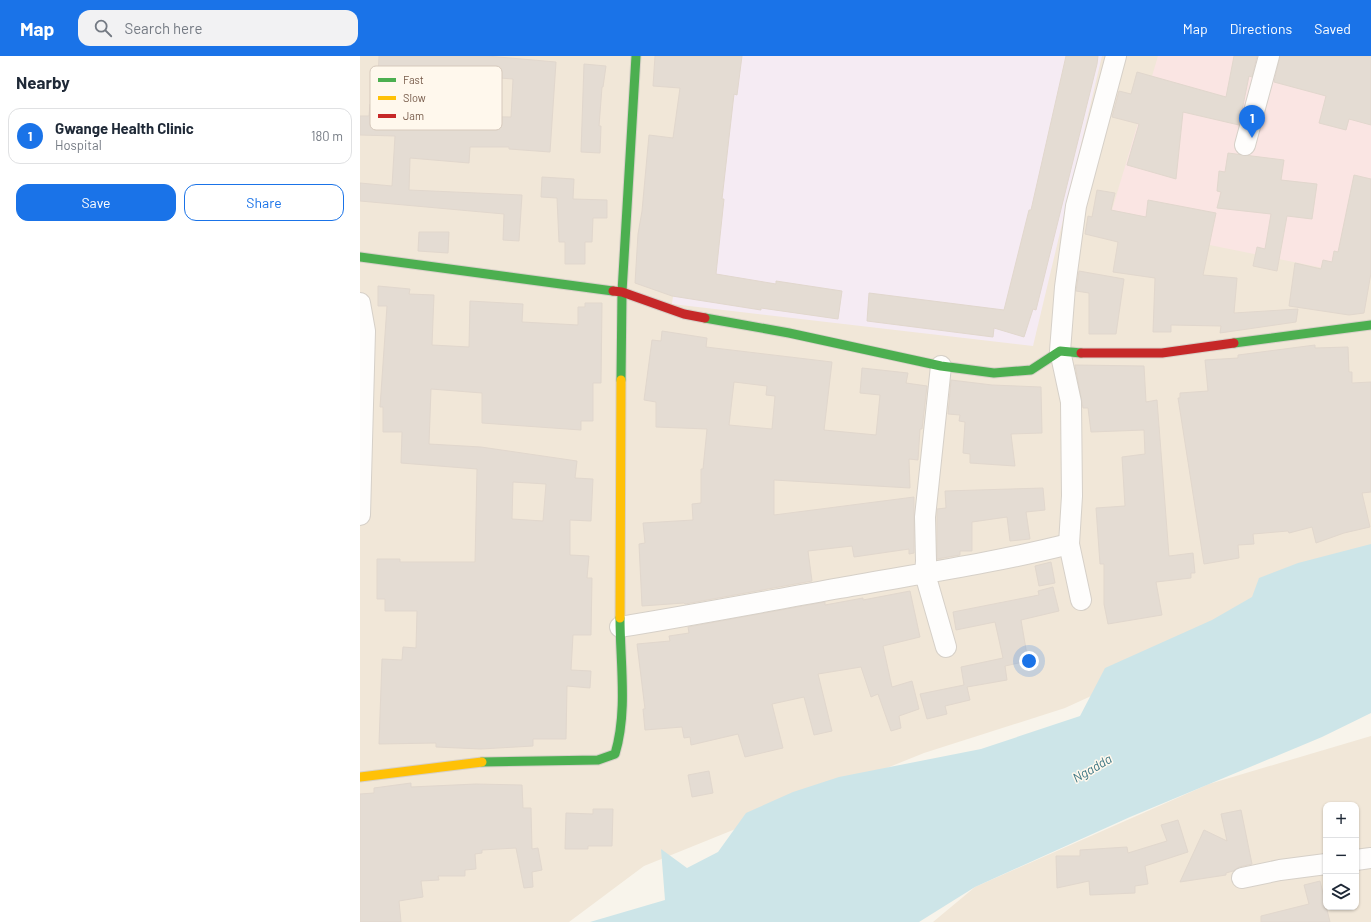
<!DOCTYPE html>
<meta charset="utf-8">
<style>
body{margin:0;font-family:Barlow,sans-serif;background:#f2f2f3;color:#1f2937}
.controls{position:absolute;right:12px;bottom:12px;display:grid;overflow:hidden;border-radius:8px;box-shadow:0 1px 3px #0004}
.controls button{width:36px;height:36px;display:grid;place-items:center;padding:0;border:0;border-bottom:1px solid #e0e1e3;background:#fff;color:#1f2937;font:20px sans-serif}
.you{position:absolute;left:669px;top:605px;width:14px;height:14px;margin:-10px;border:3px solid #fff;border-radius:50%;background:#1a73e8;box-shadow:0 0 0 6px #1a73e833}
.badge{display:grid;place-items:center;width:26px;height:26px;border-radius:50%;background:#1a73e8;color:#fff;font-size:13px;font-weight:700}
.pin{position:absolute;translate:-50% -33px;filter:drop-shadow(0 1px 2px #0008)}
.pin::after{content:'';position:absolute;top:21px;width:14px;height:12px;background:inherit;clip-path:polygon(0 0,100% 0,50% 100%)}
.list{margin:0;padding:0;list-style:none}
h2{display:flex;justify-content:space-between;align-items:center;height:52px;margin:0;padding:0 16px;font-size:17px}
h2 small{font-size:13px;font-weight:400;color:#747a83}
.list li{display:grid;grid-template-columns:26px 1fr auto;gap:12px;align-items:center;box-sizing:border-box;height:56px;margin:0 8px 8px;padding:0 8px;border:1px solid #e0e1e3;border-radius:12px}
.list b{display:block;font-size:15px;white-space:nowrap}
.list p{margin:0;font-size:13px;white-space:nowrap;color:#747a83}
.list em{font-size:13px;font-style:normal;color:#747a83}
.actions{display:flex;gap:8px;padding:12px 16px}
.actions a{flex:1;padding:9px 0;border:1px solid #1a73e8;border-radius:12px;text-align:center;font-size:14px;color:#1a73e8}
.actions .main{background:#1a73e8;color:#fff}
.icon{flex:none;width:22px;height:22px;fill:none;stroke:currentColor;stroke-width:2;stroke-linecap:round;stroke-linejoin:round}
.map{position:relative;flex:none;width:1011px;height:866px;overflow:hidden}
header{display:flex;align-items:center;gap:24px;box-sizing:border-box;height:56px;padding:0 20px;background:#1a73e8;color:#fff}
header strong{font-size:19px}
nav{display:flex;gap:22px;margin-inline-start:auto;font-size:14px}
.search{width:280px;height:36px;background:#f2f2f3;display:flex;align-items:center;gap:10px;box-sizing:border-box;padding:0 14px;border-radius:12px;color:#747a83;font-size:15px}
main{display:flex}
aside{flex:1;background:#fff}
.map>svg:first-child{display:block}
.residential{fill:#f1e7d8;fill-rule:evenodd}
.education{fill:#f5ebf3}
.medical{fill:#fae5e3}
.water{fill:#cde5e8}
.building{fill:#e4dcd3;stroke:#e1d7cd;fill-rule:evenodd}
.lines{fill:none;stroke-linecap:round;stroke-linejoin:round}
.street-casing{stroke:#d6d0c8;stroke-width:22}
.fast-casing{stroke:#d7d0c8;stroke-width:11}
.slow-casing{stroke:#d7d0c8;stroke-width:11}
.jam-casing{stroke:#d7d0c8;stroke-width:11}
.street{stroke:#fefdfc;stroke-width:20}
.fast{stroke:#4caf50;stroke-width:9}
.slow{stroke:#ffc107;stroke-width:9}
.jam{stroke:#c62828;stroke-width:9}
.labels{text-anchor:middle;stroke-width:3;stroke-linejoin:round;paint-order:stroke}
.water-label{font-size:13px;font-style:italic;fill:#3f7784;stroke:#fff8ed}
.key{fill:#fff8ed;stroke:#d6c9bc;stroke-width:1}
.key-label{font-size:11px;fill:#775b4a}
</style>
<header>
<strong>Map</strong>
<div class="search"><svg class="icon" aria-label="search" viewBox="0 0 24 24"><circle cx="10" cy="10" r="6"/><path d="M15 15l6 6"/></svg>Search here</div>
<nav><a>Map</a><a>Directions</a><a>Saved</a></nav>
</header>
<main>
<aside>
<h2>Nearby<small></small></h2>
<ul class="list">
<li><span class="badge">1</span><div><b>Gwange Health Clinic</b><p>Hospital</p></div><em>180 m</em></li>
</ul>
<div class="actions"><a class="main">Save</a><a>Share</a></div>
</aside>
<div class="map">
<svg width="1011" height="866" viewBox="0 0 1011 866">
<rect width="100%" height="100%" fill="#f8f4eb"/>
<path class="residential" d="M 0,0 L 1011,0 L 1011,523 L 849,586 L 705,652 L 564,697 L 284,810 L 209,866 L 0,866 Z
M 1011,680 L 1011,866 L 573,866 L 615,831 L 849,728 ZM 966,749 L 996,749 L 996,851 L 966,851 Z"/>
<path class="education" d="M 345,0 L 742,0 L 673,290 L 312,248 Z"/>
<path class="medical" d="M 798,0 L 1011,0 L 1011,209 L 1008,221 L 810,181 L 749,164 Z"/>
<path class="water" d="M 1011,488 L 1011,657 L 962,681 L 770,761 L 615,831 L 559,866 L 230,866 L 305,844 L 301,793 L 327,812 L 358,796 L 386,757 L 433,736 L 479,721 L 621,693 L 720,660 L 745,612 L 852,564 L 892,541 L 899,522 L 938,507 Z"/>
<path class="building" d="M 19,0 L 127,0 L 196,6 L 190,96 L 149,93 L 149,91 L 110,91 L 109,107 L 50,102 L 49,134 L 162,139 L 159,185 L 143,184 L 144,158 L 0,145 L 0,127 L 32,130 L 35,80 L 0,79 L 0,60 L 9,60 L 10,48 L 17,48 ZM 62,16 L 153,23 L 151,61 L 88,60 L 88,70 L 56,69 L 58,20 L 62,20 Z
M 295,0 L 382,0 L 377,39 L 374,38 L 362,143 L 364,143 L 356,218 L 416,228 L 416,225 L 482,235 L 478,263 L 401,252 L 401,254 L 312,240 L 275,227 L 278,178 L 282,155 L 289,79 L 313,82 L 320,32 L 293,30 Z
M 706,0 L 738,0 L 737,8 L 676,254 L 673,253 L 664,281 L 634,272 L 633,281 L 507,265 L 509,237 L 644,254 L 669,154 L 671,154 Z
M 874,0 L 897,0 L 892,21 L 889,20 L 879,69 L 823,56 L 816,123 L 767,109 L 779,68 L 752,61 L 759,35 L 771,38 L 777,16 L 866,41 Z
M 920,0 L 1011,0 L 1011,69 L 989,63 L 986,74 L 959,67 L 966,40 L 914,26 Z
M 224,8 L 246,10 L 243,31 L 242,31 L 239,70 L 241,70 L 240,97 L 221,96 Z
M 868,97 L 924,104 L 921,124 L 957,128 L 952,163 L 927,160 L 917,215 L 893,210 L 897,191 L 905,193 L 911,158 L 857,152 L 861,136 L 857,135 L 859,115 L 865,116 Z
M 994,119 L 1011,123 L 1011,217 L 1004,257 L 989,259 L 929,250 L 935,207 L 961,213 L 963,204 L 972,206 L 974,195 L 978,196 Z
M 182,121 L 214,123 L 213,143 L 247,144 L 247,162 L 233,162 L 232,186 L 225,186 L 225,208 L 205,208 L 205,186 L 199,186 L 197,142 L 181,141 Z
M 737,134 L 755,137 L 751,154 L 786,161 L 788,144 L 856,157 L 843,219 L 877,222 L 874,257 L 938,253 L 936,266 L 860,277 L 861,270 L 811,269 L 811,276 L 793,276 L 795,222 L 753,216 L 758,186 L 725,178 L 728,160 L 732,161 Z
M 59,176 L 89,176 L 88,197 L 58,195 Z
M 719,215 L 764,223 L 756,278 L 729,278 L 729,237 L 716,235 Z
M 18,230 L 50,233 L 49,238 L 74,239 L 72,289 L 109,291 L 110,245 L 163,248 L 162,266 L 218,269 L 218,251 L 225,251 L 225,247 L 242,247 L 241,327 L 233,327 L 233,365 L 221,365 L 221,374 L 122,367 L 122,337 L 71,333 L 69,388 L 121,391 L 217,405 L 215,422 L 233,423 L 231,465 L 210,464 L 210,499 L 229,500 L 227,522 L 232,522 L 231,579 L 213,579 L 211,614 L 231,615 L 230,632 L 207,630 L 206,683 L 173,683 L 173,690 L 121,693 L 76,691 L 76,687 L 19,688 L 22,603 L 42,604 L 43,591 L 56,592 L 57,555 L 25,555 L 25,543 L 17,543 L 17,503 L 40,503 L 40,506 L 115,506 L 117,413 L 41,407 L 42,376 L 23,376 L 23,351 L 20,351 L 27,250 L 18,250 ZM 153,426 L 186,428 L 183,465 L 152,463 Z
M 302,275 L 347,282 L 346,291 L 472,306 L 464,374 L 516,379 L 520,339 L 500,337 L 502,312 L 548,317 L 546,327 L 567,330 L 562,373 L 560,373 L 558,404 L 549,403 L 550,432 L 414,424 L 414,459 L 554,441 L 554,497 L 549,498 L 549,493 L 494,501 L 492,490 L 448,495 L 452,525 L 325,548 L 324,547 L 282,550 L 279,488 L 285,487 L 283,467 L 333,464 L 332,448 L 341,447 L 341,413 L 343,413 L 347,373 L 296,371 L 296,346 L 284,344 L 292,284 L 301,285 ZM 374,326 L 407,330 L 406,339 L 415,340 L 412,373 L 369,369 Z
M 955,289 L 955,292 L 988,291 L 989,316 L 992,316 L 992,327 L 1011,326 L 1011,436 L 1002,437 L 1010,471 L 984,477 L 956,487 L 952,471 L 929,477 L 928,475 L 893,478 L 894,488 L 878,489 L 879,502 L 844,508 L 818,342 L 820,342 L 820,337 L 848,335 L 845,304 L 878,302 L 878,299 Z
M 715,309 L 784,310 L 786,346 L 797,344 L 809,500 L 833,497 L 835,517 L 831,517 L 831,522 L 796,526 L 802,559 L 748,568 L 744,548 L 744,508 L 740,508 L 736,452 L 765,450 L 762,401 L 785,398 L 784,374 L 731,376 L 728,352 L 723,352 Z
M 591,324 L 632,329 L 681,331 L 682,377 L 651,378 L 655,410 L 610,407 L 610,398 L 603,397 L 605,366 L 599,365 L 600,359 L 588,358 Z
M 683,432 L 685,454 L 666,456 L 670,483 L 650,485 L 647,461 L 612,466 L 612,495 L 600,495 L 600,499 L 577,503 L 577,453 L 586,452 L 585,435 Z
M 691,506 L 695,527 L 679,530 L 675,510 Z
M 693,531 L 699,555 L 661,564 L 668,605 L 645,610 L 647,624 L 607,631 L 610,644 L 585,650 L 587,658 L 567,663 L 560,638 L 604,629 L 601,611 L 643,602 L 635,566 L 596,574 L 593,556 L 679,539 L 678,535 Z
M 550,535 L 560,581 L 523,590 L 532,631 L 552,625 L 559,653 L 539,660 L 541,672 L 531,675 L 518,638 L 511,641 L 501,611 L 458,618 L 472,675 L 454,679 L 444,641 L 412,648 L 423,692 L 385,701 L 378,678 L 331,689 L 330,681 L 324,682 L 322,671 L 285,674 L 283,653 L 285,653 L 277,588 L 310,585 L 309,580 L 329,577 L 328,571 L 465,546 L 465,549 L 503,542 L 503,544 Z
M 349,715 L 353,737 L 332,741 L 328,719 Z
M 51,727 L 51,731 L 116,728 L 162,729 L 163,752 L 171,752 L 172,793 L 178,792 L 182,814 L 172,816 L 173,831 L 164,832 L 156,792 L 122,794 L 122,797 L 115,798 L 116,813 L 105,814 L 105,820 L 78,820 L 79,824 L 61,825 L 63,841 L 39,845 L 41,866 L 0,866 L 0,738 L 14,737 L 14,732 Z
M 233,753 L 253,753 L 252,790 L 228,790 L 228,793 L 205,793 L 206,757 L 233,758 Z
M 881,754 L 892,808 L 879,811 L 873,815 L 866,817 L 866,819 L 820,826 L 844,774 L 867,785 L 861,758 Z
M 818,764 L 828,796 L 785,810 L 788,828 L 775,830 L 775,837 L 730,839 L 729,825 L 697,832 L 696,800 L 720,800 L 720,794 L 767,791 L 768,797 L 807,785 L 801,769 Z
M 960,825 L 970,866 L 901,866 L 901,860 L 949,848 L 944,829 Z"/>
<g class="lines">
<defs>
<path id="street" d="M 885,89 L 909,0
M 0,247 L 5,275 L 0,459
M 581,310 L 565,461 L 566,505 L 565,518 L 586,591
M 721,544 L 709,488 L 712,440 L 711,346 L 700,295 L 705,231 L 716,150 L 756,0
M 260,571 C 334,559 407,545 480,532 C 557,518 634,507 709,488
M 996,804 L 1011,802
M 882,822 L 920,814 L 966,808"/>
<path id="fast" d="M 0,201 L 253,235
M 345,262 L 429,277 L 581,310 L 634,317 L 671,314 L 700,295 L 721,297
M 874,287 L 1011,269
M 261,324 L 262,236 L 276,0
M 122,706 L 238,704 L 255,698 C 268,655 260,606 260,562"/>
<path id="slow" d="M 260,562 L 261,324
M 0,721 L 122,706"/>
<path id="jam" d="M 253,235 L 262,236 L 324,258 L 345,262
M 721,297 L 802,297 L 874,287"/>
</defs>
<use href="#street" class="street-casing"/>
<use href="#fast" class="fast-casing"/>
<use href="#slow" class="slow-casing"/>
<use href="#jam" class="jam-casing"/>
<use href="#street" class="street"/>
<use href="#fast" class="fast"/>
<use href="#slow" class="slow"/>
<use href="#jam" class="jam"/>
</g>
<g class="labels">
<g class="water-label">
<text transform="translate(732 712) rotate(-30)" y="5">Ngadda</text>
</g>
</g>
<rect x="10" y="10" width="132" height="64" rx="6" class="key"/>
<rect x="18" y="22" width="18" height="4" fill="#4caf50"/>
<rect x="18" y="40" width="18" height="4" fill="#ffc107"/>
<rect x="18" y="58" width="18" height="4" fill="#c62828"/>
<g class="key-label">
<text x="43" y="28">Fast</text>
<text x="43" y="46">Slow</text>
<text x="43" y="64">Jam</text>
</g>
</svg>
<div class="controls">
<button>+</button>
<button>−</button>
<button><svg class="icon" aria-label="layers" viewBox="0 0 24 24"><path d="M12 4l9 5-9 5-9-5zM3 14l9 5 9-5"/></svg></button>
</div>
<div class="you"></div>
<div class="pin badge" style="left:892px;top:82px">1</div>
</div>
</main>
